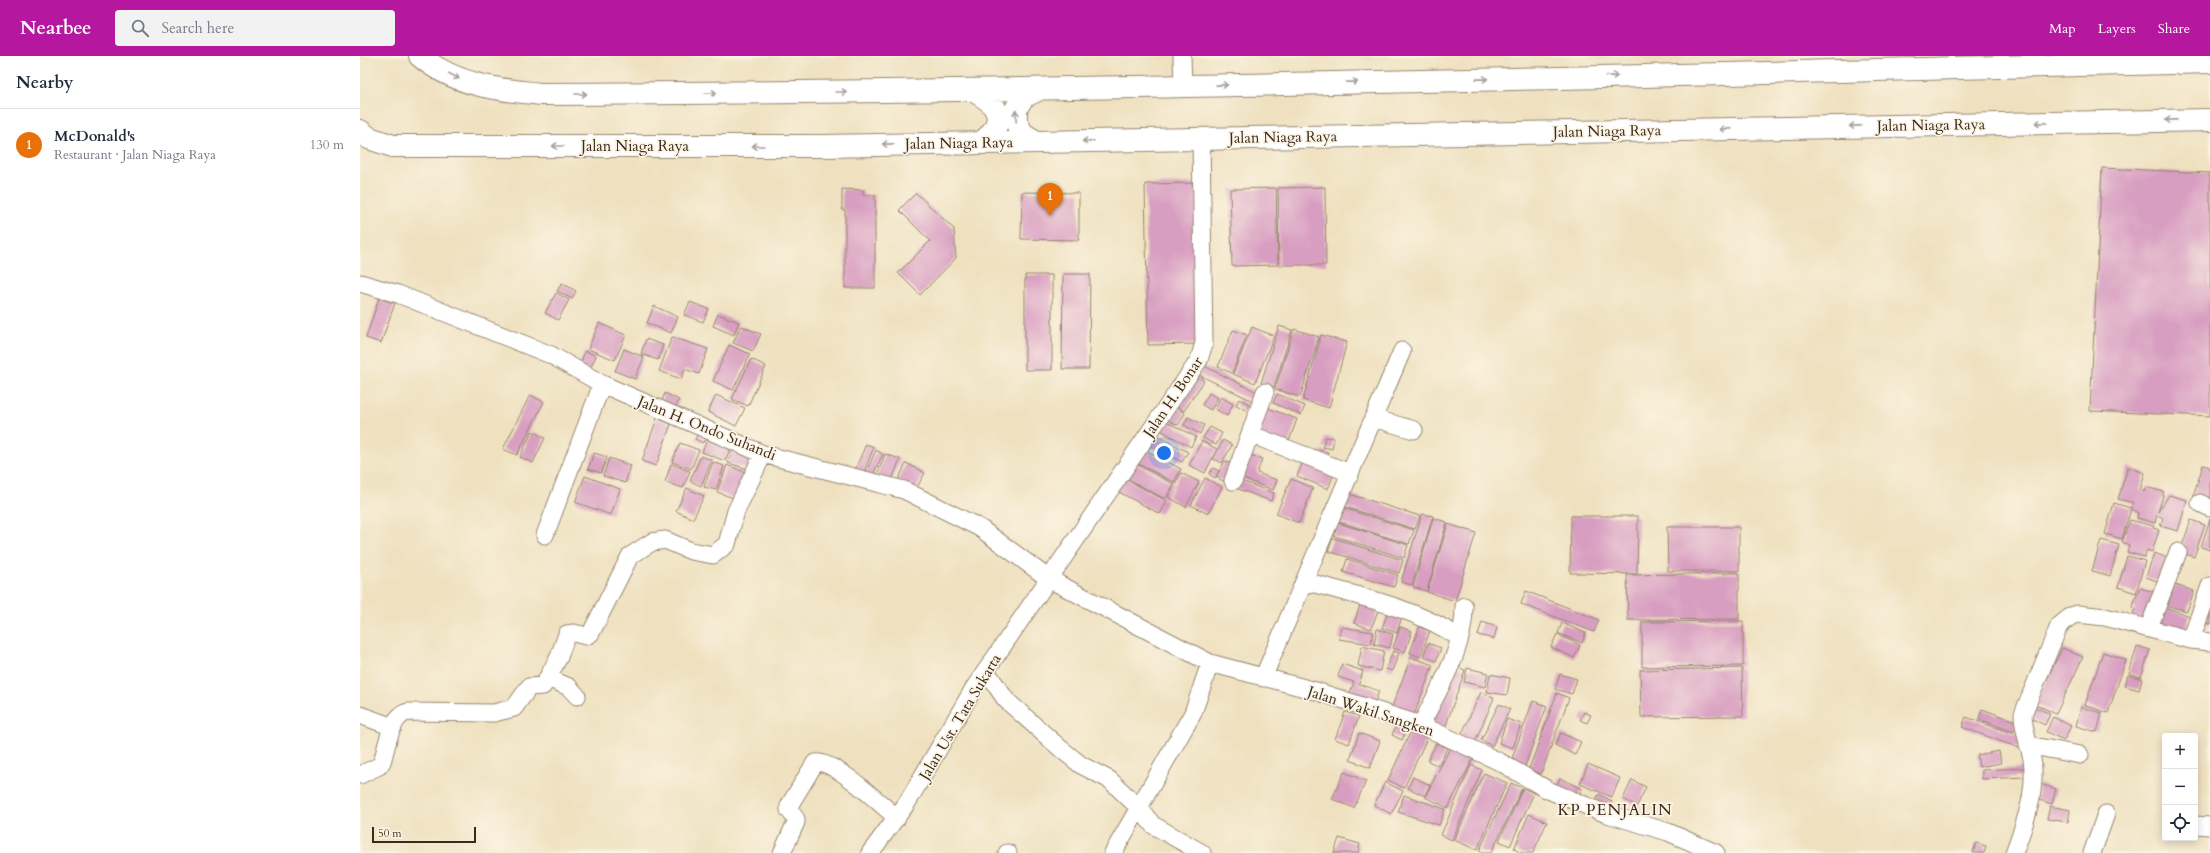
<!DOCTYPE html>
<meta charset="utf-8">
<style>
body{margin:0;font-family:Cardo,serif;background:#f2f2f3;color:#1f2937}
.controls{position:absolute;right:12px;bottom:12px;display:grid;overflow:hidden;border-radius:4px;box-shadow:0 2px 10px #0003}
.controls button{width:36px;height:36px;display:grid;place-items:center;padding:0;border:0;border-bottom:1px solid #e0e1e3;background:#fff;color:#1f2937;font:20px sans-serif}
.scale{position:absolute;left:12px;bottom:10px;width:104px;box-sizing:border-box;padding-left:4px;border:2px solid #3b2a1e;border-top:0;font-size:11px;line-height:14px;white-space:nowrap;color:#3b2a1e;-webkit-text-stroke:3px #fcf5e5;paint-order:stroke}
.you{position:absolute;left:804px;top:397px;width:14px;height:14px;margin:-10px;border:3px solid #fff;border-radius:50%;background:#1a73e8;box-shadow:0 0 0 6px #1a73e833}
.badge{display:grid;place-items:center;width:26px;height:26px;border-radius:50%;background:#b5179e;color:#fff;font-size:13px;font-weight:700}
.pin{position:absolute;translate:-50% -33px;filter:drop-shadow(0 1px 2px #0008)}
.pin::after{content:'';position:absolute;top:21px;width:14px;height:12px;background:inherit;clip-path:polygon(0 0,100% 0,50% 100%)}
.list{margin:0;padding:0;list-style:none}
h2{display:flex;justify-content:space-between;align-items:center;height:52px;margin:0;padding:0 16px;font-size:17px}
h2 small{font-size:13px;font-weight:400;color:#747a83}
.list li{display:grid;grid-template-columns:26px 1fr auto;gap:12px;align-items:center;box-sizing:border-box;height:72px;padding:0 16px;border-top:1px solid #e0e1e3}
.list b{display:block;font-size:15px;white-space:nowrap}
.list p{margin:0;font-size:13px;white-space:nowrap;color:#747a83}
.list em{font-size:13px;font-style:normal;color:#747a83}
.icon{flex:none;width:22px;height:22px;fill:none;stroke:currentColor;stroke-width:2;stroke-linecap:round;stroke-linejoin:round}
.map{position:relative;flex:none;width:1850px;height:797px;overflow:hidden}
header{display:flex;align-items:center;gap:24px;box-sizing:border-box;height:56px;padding:0 20px;background:#b5179e;color:#fff}
header strong{font-size:19px}
nav{display:flex;gap:22px;margin-inline-start:auto;font-size:14px}
.search{width:280px;height:36px;background:#f2f2f3;display:flex;align-items:center;gap:10px;box-sizing:border-box;padding:0 14px;border-radius:4px;color:#747a83;font-size:15px}
main{display:flex}
aside{flex:1;background:#fff}
.map>svg:first-child{display:block}
.building{fill:#d89ec1}
.lines{fill:none;stroke-linecap:round;stroke-linejoin:round}
.minor-casing{stroke:#95866f;stroke-width:19}
.secondary-casing{stroke:#95866f;stroke-width:24}
.minor{stroke:#fff;stroke-width:17}
.secondary{stroke:#fff;stroke-width:22}
.oneway{stroke:#a79f9a}
.labels{text-anchor:middle;stroke-width:3.5;stroke-linejoin:round;paint-order:stroke}
.street-label{font-size:15px;fill:#3b2a1e;stroke:#fcf5e5}
.neighbourhood-label{font-size:16px;letter-spacing:1px;fill:#3b2a1e;stroke:#fcf5e5}
</style>
<header>
<strong>Nearbee</strong>
<div class="search"><svg class="icon" aria-label="search" viewBox="0 0 24 24"><circle cx="10" cy="10" r="6"/><path d="M15 15l6 6"/></svg>Search here</div>
<nav><a>Map</a><a>Layers</a><a>Share</a></nav>
</header>
<main>
<aside>
<h2>Nearby<small></small></h2>
<ul class="list">
<li><span class="badge" style="background:#e8710a">1</span><div><b>McDonald's</b><p>Restaurant · Jalan Niaga Raya</p></div><em>130 m</em></li>
</ul>
</aside>
<div class="map">
<svg width="1850" height="797" viewBox="0 0 1850 797">
<rect width="100%" height="100%" fill="#fcf5e5"/>
<filter id="ink" filterUnits="userSpaceOnUse"><feTurbulence type="fractalNoise" baseFrequency=".025" numOctaves="2"/><feDisplacementMap in="SourceGraphic" scale="8" xChannelSelector="R" yChannelSelector="G"/><feConvolveMatrix kernelMatrix="1 2 1 2 8 2 1 2 1" color-interpolation-filters="sRGB"/></filter>
<filter id="wash" filterUnits="userSpaceOnUse"><feTurbulence type="fractalNoise" baseFrequency=".012" numOctaves="4" result="noise"/><feDisplacementMap in="SourceGraphic" scale="16" xChannelSelector="R" yChannelSelector="G"/><feGaussianBlur stdDeviation="0.9" result="paint"/><feColorMatrix in="noise" values="0 0 0 0 0 0 0 0 0 0 0 0 0 0 0 0 0 1.4 0 .05"/><feComposite in="paint" operator="in"/></filter>
<g filter="url(#wash)">
<rect width="100%" height="100%" fill="#efe1c0"/>
<g id="blocks">
<path class="building" d="M 1742,112 L 1850,117 L 1850,360 L 1730,355 Z
M 837,127 L 840,288 L 788,289 L 785,128 Z
M 965,131 L 966,209 L 919,209 L 918,132 Z
M 916,132 L 918,209 L 872,210 L 870,133 Z
M 482,133 L 503,134 L 503,139 L 515,139 L 515,232 L 485,232 L 485,154 L 482,154 Z
M 662,136 L 719,137 L 719,184 L 661,183 Z
M 556,137 L 594,173 L 596,202 L 560,239 L 538,217 L 570,185 L 539,154 Z
M 703,218 L 730,218 L 729,313 L 702,313 Z
M 665,219 L 692,219 L 692,314 L 665,314 Z
M 202,227 L 216,235 L 212,243 L 197,235 Z
M 196,237 L 209,244 L 198,264 L 185,257 Z
M 19,242 L 35,247 L 21,287 L 6,282 Z
M 330,246 L 349,253 L 343,266 L 324,259 Z
M 294,250 L 318,261 L 311,277 L 287,267 Z
M 358,258 L 379,266 L 374,279 L 353,270 Z
M 239,267 L 266,279 L 255,304 L 228,293 Z
M 381,270 L 401,278 L 393,295 L 373,287 Z
M 919,270 L 932,274 L 914,331 L 901,327 Z
M 892,271 L 914,280 L 895,327 L 873,318 Z
M 934,273 L 959,281 L 940,341 L 915,333 Z
M 873,274 L 887,279 L 872,317 L 858,311 Z
M 961,279 L 987,286 L 969,352 L 943,344 Z
M 312,281 L 348,293 L 339,318 L 325,313 L 321,323 L 299,315 Z
M 286,283 L 303,289 L 298,304 L 281,298 Z
M 369,289 L 390,298 L 373,334 L 353,325 Z
M 264,293 L 284,301 L 275,323 L 255,315 Z
M 225,295 L 236,300 L 228,317 L 218,313 Z
M 391,303 L 406,310 L 388,350 L 372,343 Z
M 844,310 L 897,336 L 893,345 L 839,319 Z
M 834,318 L 844,325 L 824,355 L 814,348 Z
M 305,337 L 319,344 L 314,355 L 300,349 Z
M 849,337 L 858,342 L 851,354 L 842,349 Z
M 917,338 L 945,350 L 941,359 L 913,347 Z
M 170,339 L 184,346 L 157,399 L 143,393 Z
M 356,339 L 385,352 L 376,370 L 348,356 Z
M 861,341 L 873,348 L 867,360 L 855,353 Z
M 879,343 L 889,348 L 886,354 L 876,349 Z
M 813,350 L 825,357 L 818,369 L 806,363 Z
M 905,351 L 937,363 L 928,388 L 895,376 Z
M 828,361 L 844,369 L 840,378 L 824,369 Z
M 297,362 L 311,368 L 296,410 L 282,405 Z
M 805,365 L 836,381 L 831,391 L 800,374 Z
M 850,371 L 862,377 L 856,389 L 843,382 Z
M 172,375 L 185,382 L 173,407 L 160,401 Z
M 339,377 L 346,380 L 343,387 L 335,383 Z
M 793,378 L 828,396 L 822,406 L 788,389 Z
M 349,379 L 372,389 L 365,405 L 342,396 Z
M 965,381 L 974,382 L 972,393 L 963,391 Z
M 863,384 L 872,389 L 862,407 L 853,403 Z
M 842,385 L 857,393 L 845,417 L 829,409 Z
M 320,387 L 339,394 L 331,413 L 312,406 Z
M 506,388 L 514,391 L 503,418 L 495,414 Z
M 374,389 L 399,398 L 394,415 L 368,407 Z
M 780,391 L 821,413 L 814,426 L 773,405 Z
M 516,394 L 523,398 L 512,421 L 505,418 Z
M 961,394 L 968,396 L 966,404 L 958,402 Z
M 234,397 L 247,401 L 241,417 L 228,413 Z
M 525,398 L 540,403 L 532,424 L 517,419 Z
M 887,398 L 902,403 L 897,417 L 917,424 L 913,434 L 879,421 Z
M 341,400 L 352,404 L 341,430 L 330,425 Z
M 249,402 L 271,410 L 265,427 L 243,420 Z
M 865,405 L 876,410 L 867,427 L 856,421 Z
M 353,406 L 364,410 L 356,434 L 344,431 Z
M 772,406 L 814,428 L 805,443 L 764,421 Z
M 943,406 L 973,420 L 968,433 L 937,420 Z
M 546,407 L 565,417 L 556,433 L 538,424 Z
M 311,408 L 330,415 L 323,432 L 305,426 Z
M 367,409 L 389,418 L 379,444 L 357,436 Z
M 1843,409 L 1850,411 L 1850,446 L 1833,441 Z
M 1768,411 L 1785,417 L 1780,434 L 1784,436 L 1786,431 L 1804,436 L 1798,456 L 1809,439 L 1827,444 L 1818,475 L 1800,470 L 1803,462 L 1797,459 L 1795,467 L 1777,462 L 1778,457 L 1771,453 L 1762,483 L 1745,478 L 1754,447 L 1771,452 L 1774,447 L 1758,443 Z
M 853,412 L 859,415 L 855,422 L 849,418 Z
M 821,417 L 839,426 L 826,451 L 808,441 Z
M 225,420 L 260,433 L 251,459 L 215,446 Z
M 762,421 L 807,445 L 800,458 L 755,434 Z
M 845,422 L 862,431 L 848,458 L 831,449 Z
M 876,423 L 914,437 L 911,445 L 873,431 Z
M 931,423 L 953,432 L 939,467 L 916,458 Z
M 327,432 L 344,440 L 333,463 L 316,455 Z
M 989,438 L 1060,460 L 1055,473 L 985,451 Z
M 983,452 L 1054,474 L 1049,488 L 979,466 Z
M 1062,458 L 1073,460 L 1052,529 L 1041,526 Z
M 1211,460 L 1278,460 L 1277,518 L 1210,517 Z
M 1073,462 L 1087,466 L 1067,535 L 1053,531 Z
M 1850,463 L 1850,494 L 1841,491 Z
M 1770,464 L 1794,470 L 1793,472 L 1799,474 L 1792,496 L 1787,494 L 1785,501 L 1767,496 L 1769,489 L 1762,486 Z
M 1831,464 L 1845,469 L 1834,501 L 1820,496 Z
M 978,467 L 1048,489 L 1044,502 L 974,480 Z
M 1088,468 L 1116,477 L 1095,545 L 1067,536 Z
M 1307,471 L 1379,471 L 1379,515 L 1308,515 Z
M 973,482 L 1043,504 L 1039,517 L 968,495 Z
M 1741,484 L 1759,489 L 1750,520 L 1732,515 Z
M 1794,497 L 1811,503 L 1802,527 L 1786,521 Z
M 1767,500 L 1785,505 L 1776,537 L 1758,531 Z
M 987,503 L 1038,519 L 1034,531 L 983,516 Z
M 1379,517 L 1379,563 L 1268,564 L 1267,519 Z
M 1815,529 L 1834,535 L 1827,555 L 1808,550 Z
M 1780,532 L 1798,537 L 1789,568 L 1771,563 L 1775,552 L 1772,551 Z
M 1166,535 L 1239,564 L 1234,576 L 1161,548 Z
M 1850,545 L 1850,568 L 1844,567 Z
M 1001,546 L 1019,552 L 1011,573 L 994,567 Z
M 1799,549 L 1830,560 L 1824,578 L 1793,566 Z
M 1028,556 L 1042,560 L 1037,577 L 1022,572 Z
M 1383,565 L 1383,610 L 1282,611 L 1282,566 Z
M 1122,566 L 1137,571 L 1134,583 L 1118,579 Z
M 1202,567 L 1226,577 L 1222,587 L 1198,577 Z
M 981,571 L 1013,576 L 1011,588 L 979,583 Z
M 1040,571 L 1052,575 L 1045,596 L 1033,592 Z
M 1059,571 L 1070,575 L 1060,601 L 1050,597 Z
M 1017,573 L 1033,578 L 1030,592 L 1014,588 Z
M 1197,578 L 1220,589 L 1214,602 L 1191,591 Z
M 1068,587 L 1081,592 L 1076,605 L 1063,600 Z
M 1002,590 L 1024,595 L 1020,615 L 998,610 Z
M 1777,590 L 1790,594 L 1781,621 L 1769,617 Z
M 1702,592 L 1723,601 L 1696,658 L 1675,648 Z
M 1033,595 L 1039,597 L 1032,615 L 1026,613 Z
M 1743,596 L 1766,604 L 1748,657 L 1725,649 Z
M 1051,601 L 1073,609 L 1054,659 L 1032,651 Z
M 982,608 L 1003,615 L 999,628 L 1019,635 L 1013,651 L 988,642 L 994,626 L 978,621 Z
M 1092,609 L 1105,614 L 1085,672 L 1071,667 Z
M 1107,612 L 1128,617 L 1125,631 L 1104,626 Z
M 1382,612 L 1383,660 L 1281,661 L 1280,614 Z
M 1130,618 L 1150,622 L 1147,639 L 1127,636 Z
M 1200,618 L 1217,623 L 1212,638 L 1195,633 Z
M 1768,619 L 1782,623 L 1779,634 L 1765,630 Z
M 1121,636 L 1134,642 L 1114,688 L 1100,682 Z
M 1197,637 L 1209,642 L 1181,718 L 1169,713 Z
M 1173,645 L 1187,650 L 1165,710 L 1151,705 Z
M 1139,648 L 1150,653 L 1132,690 L 1121,684 Z
M 1675,651 L 1690,658 L 1685,669 L 1670,662 Z
M 1721,651 L 1742,657 L 1737,676 L 1716,670 Z
M 1622,653 L 1658,666 L 1654,676 L 1619,663 Z
M 985,656 L 999,660 L 989,688 L 975,683 Z
M 1224,656 L 1231,659 L 1227,667 L 1220,664 Z
M 1606,661 L 1663,681 L 1659,692 L 1602,671 Z
M 1693,661 L 1711,670 L 1704,684 L 1686,676 Z
M 1147,663 L 1161,668 L 1153,692 L 1139,687 Z
M 1037,667 L 1047,672 L 1042,684 L 1032,679 Z
M 1052,673 L 1068,680 L 1044,732 L 1028,724 Z
M 999,677 L 1020,685 L 1010,712 L 990,704 Z
M 1201,677 L 1221,686 L 1215,699 L 1195,689 Z
M 1076,687 L 1087,692 L 1079,710 L 1068,705 Z
M 1090,692 L 1113,703 L 1088,752 L 1065,741 Z
M 1639,695 L 1641,707 L 1619,711 L 1617,699 Z
M 1228,708 L 1260,722 L 1252,741 L 1220,728 Z
M 1111,709 L 1122,714 L 1092,784 L 1081,779 Z
M 1665,712 L 1665,721 L 1622,723 L 1622,714 Z
M 984,716 L 1006,725 L 994,752 L 972,743 Z
M 1124,717 L 1147,727 L 1117,794 L 1094,784 Z
M 1053,721 L 1070,729 L 1065,740 L 1048,732 Z
M 1200,722 L 1222,733 L 1217,744 L 1195,733 Z
M 1272,724 L 1286,731 L 1277,750 L 1263,743 Z
M 1025,726 L 1043,735 L 1031,758 L 1014,749 Z
M 1151,727 L 1162,732 L 1131,797 L 1123,797 L 1119,795 Z
M 1680,728 L 1696,733 L 1692,748 L 1676,743 Z
M 1163,732 L 1174,737 L 1150,790 L 1139,785 Z
M 1239,738 L 1252,745 L 1246,755 L 1233,748 Z
M 1044,739 L 1085,753 L 1079,769 L 1038,756 Z
M 1690,750 L 1710,754 L 1708,766 L 1687,763 Z
M 1169,758 L 1187,766 L 1173,797 L 1162,797 L 1154,793 Z
M 979,782 L 1000,788 L 998,797 L 974,797 Z
M 1616,787 L 1626,790 L 1624,797 L 1613,797 Z"/>
</g>
</g>
<g filter="url(#ink)">
<use href="#blocks" fill-opacity="0" stroke="#95866f" stroke-width="1"/>
<g class="lines">
<defs>
<path id="minor" d="M 822,0 L 823,30
M 0,227 L 38,238 L 191,299 L 242,328 L 403,398 L 544,434 L 620,472 L 689,523 L 850,607 L 956,635 L 1061,669 L 1140,706 L 1188,734 L 1244,757 L 1308,776 L 1356,797
M 1013,362 L 1054,374
M 890,378 L 990,417
M 873,425 L 905,336
M 1840,447 L 1850,452
M 185,479 L 242,328
M 945,525 C 997,540 1054,551 1100,582
M 1789,571 L 1818,496
M 1831,584 L 1850,530
M 626,615 L 646,644 L 701,693 L 721,709 L 750,724 L 779,752 L 793,769 L 842,797
M 188,622 L 209,631 L 217,640
M 903,622 L 1042,295
M 0,659 L 33,671
M 1061,669 C 1079,632 1105,592 1104,550
M 1668,689 L 1720,699
M 0,719 L 19,710 L 22,706 C 27,691 30,660 48,656 L 134,657 L 154,652 L 169,631 L 183,630 L 199,601 L 207,578 L 214,577 L 226,580 L 231,577 L 270,500 L 292,486 L 305,484 L 331,495 L 353,499 L 367,488 L 376,455 L 403,398
M 1835,769 L 1850,770
M 422,797 L 436,766 L 436,763 L 429,754 L 429,750 L 455,707 C 472,702 523,750 537,762
M 510,797 L 547,747 L 614,632 L 839,304 L 844,287 L 841,83
M 647,797 L 648,797
M 753,797 L 833,657 L 850,607
M 1654,797 C 1665,767 1677,736 1672,703 C 1669,688 1663,673 1663,658 L 1699,570 L 1711,560 L 1718,558 L 1745,561 L 1831,584 L 1850,586
M 1732,797 L 1746,758"/>
<path id="secondary" d="M 60,0 C 94,29 138,34 181,38 C 737,36 1294,19 1850,6
M 614,35 C 640,49 648,66 621,87
M 0,75 L 9,82 L 33,90 L 464,90 L 1850,64
M 677,86 L 663,78 L 656,66 L 656,53 L 663,41 L 678,34"/>
</defs>
<use href="#minor" class="minor-casing"/>
<use href="#secondary" class="secondary-casing"/>
<use href="#minor" class="minor"/>
<use href="#secondary" class="secondary"/>
</g>
<defs><path id="oneway-shaft" d="M-6 0H5M1.5-3L5.5 0L1.5 3" fill="none" stroke-width="1.6" stroke-linecap="round" stroke-linejoin="round"/></defs>
<g class="oneway">
<use href="#oneway-shaft" transform="translate(94 20) rotate(27)"/>
<use href="#oneway-shaft" transform="translate(1252 20) rotate(-1)"/>
<use href="#oneway-shaft" transform="translate(1122 23) rotate(-1)"/>
<use href="#oneway-shaft" transform="translate(992 26) rotate(-1)"/>
<use href="#oneway-shaft" transform="translate(862 29) rotate(-1)"/>
<use href="#oneway-shaft" transform="translate(481 36)"/>
<use href="#oneway-shaft" transform="translate(351 37)"/>
<use href="#oneway-shaft" transform="translate(221 38)"/>
<use href="#oneway-shaft" transform="translate(656 60) rotate(-91)"/>
<use href="#oneway-shaft" transform="translate(1811 64) rotate(179)"/>
<use href="#oneway-shaft" transform="translate(1681 67) rotate(179)"/>
<use href="#oneway-shaft" transform="translate(1495 70) rotate(179)"/>
<use href="#oneway-shaft" transform="translate(1365 73) rotate(179)"/>
<use href="#oneway-shaft" transform="translate(728 85) rotate(179)"/>
<use href="#oneway-shaft" transform="translate(528 88) rotate(179)"/>
<use href="#oneway-shaft" transform="translate(198 90) rotate(-180)"/>
<use href="#oneway-shaft" transform="translate(398 90) rotate(180)"/>
</g>
</g>
<g class="labels">
<g class="street-label">
<text transform="translate(1571 69) rotate(-1)" y="5">Jalan Niaga Raya</text>
<text transform="translate(1247 75) rotate(-1)" y="5">Jalan Niaga Raya</text>
<text transform="translate(923 81) rotate(-1)" y="5">Jalan Niaga Raya</text>
<text transform="translate(599 87) rotate(-1)" y="5">Jalan Niaga Raya</text>
<text x="275" y="95">Jalan Niaga Raya</text>
<text transform="translate(813 341) rotate(-56)" y="5">Jalan H. Bonar</text>
<text transform="translate(347 372) rotate(22)" y="5">Jalan H. Ondo Suhandi</text>
<text transform="translate(1011 655) rotate(18)" y="5">Jalan Wakil Sangken</text>
<text transform="translate(600 661) rotate(-59)" y="5">Jalan Ust. Tata Sukarta</text>
</g>
<g class="neighbourhood-label">
<text x="1255" y="759">KP PENJALIN</text>
</g>
</g>
</svg>
<div class="controls">
<button>+</button>
<button>−</button>
<button><svg class="icon" aria-label="locate" viewBox="0 0 24 24"><circle cx="12" cy="12" r="6"/><path d="M12 2v4M12 18v4M2 12h4M18 12h4"/></svg></button>
</div>
<div class="scale">50 m</div>
<div class="you"></div>
<div class="pin badge" style="left:690px;top:160px;background:#e8710a">1</div>
</div>
</main>
